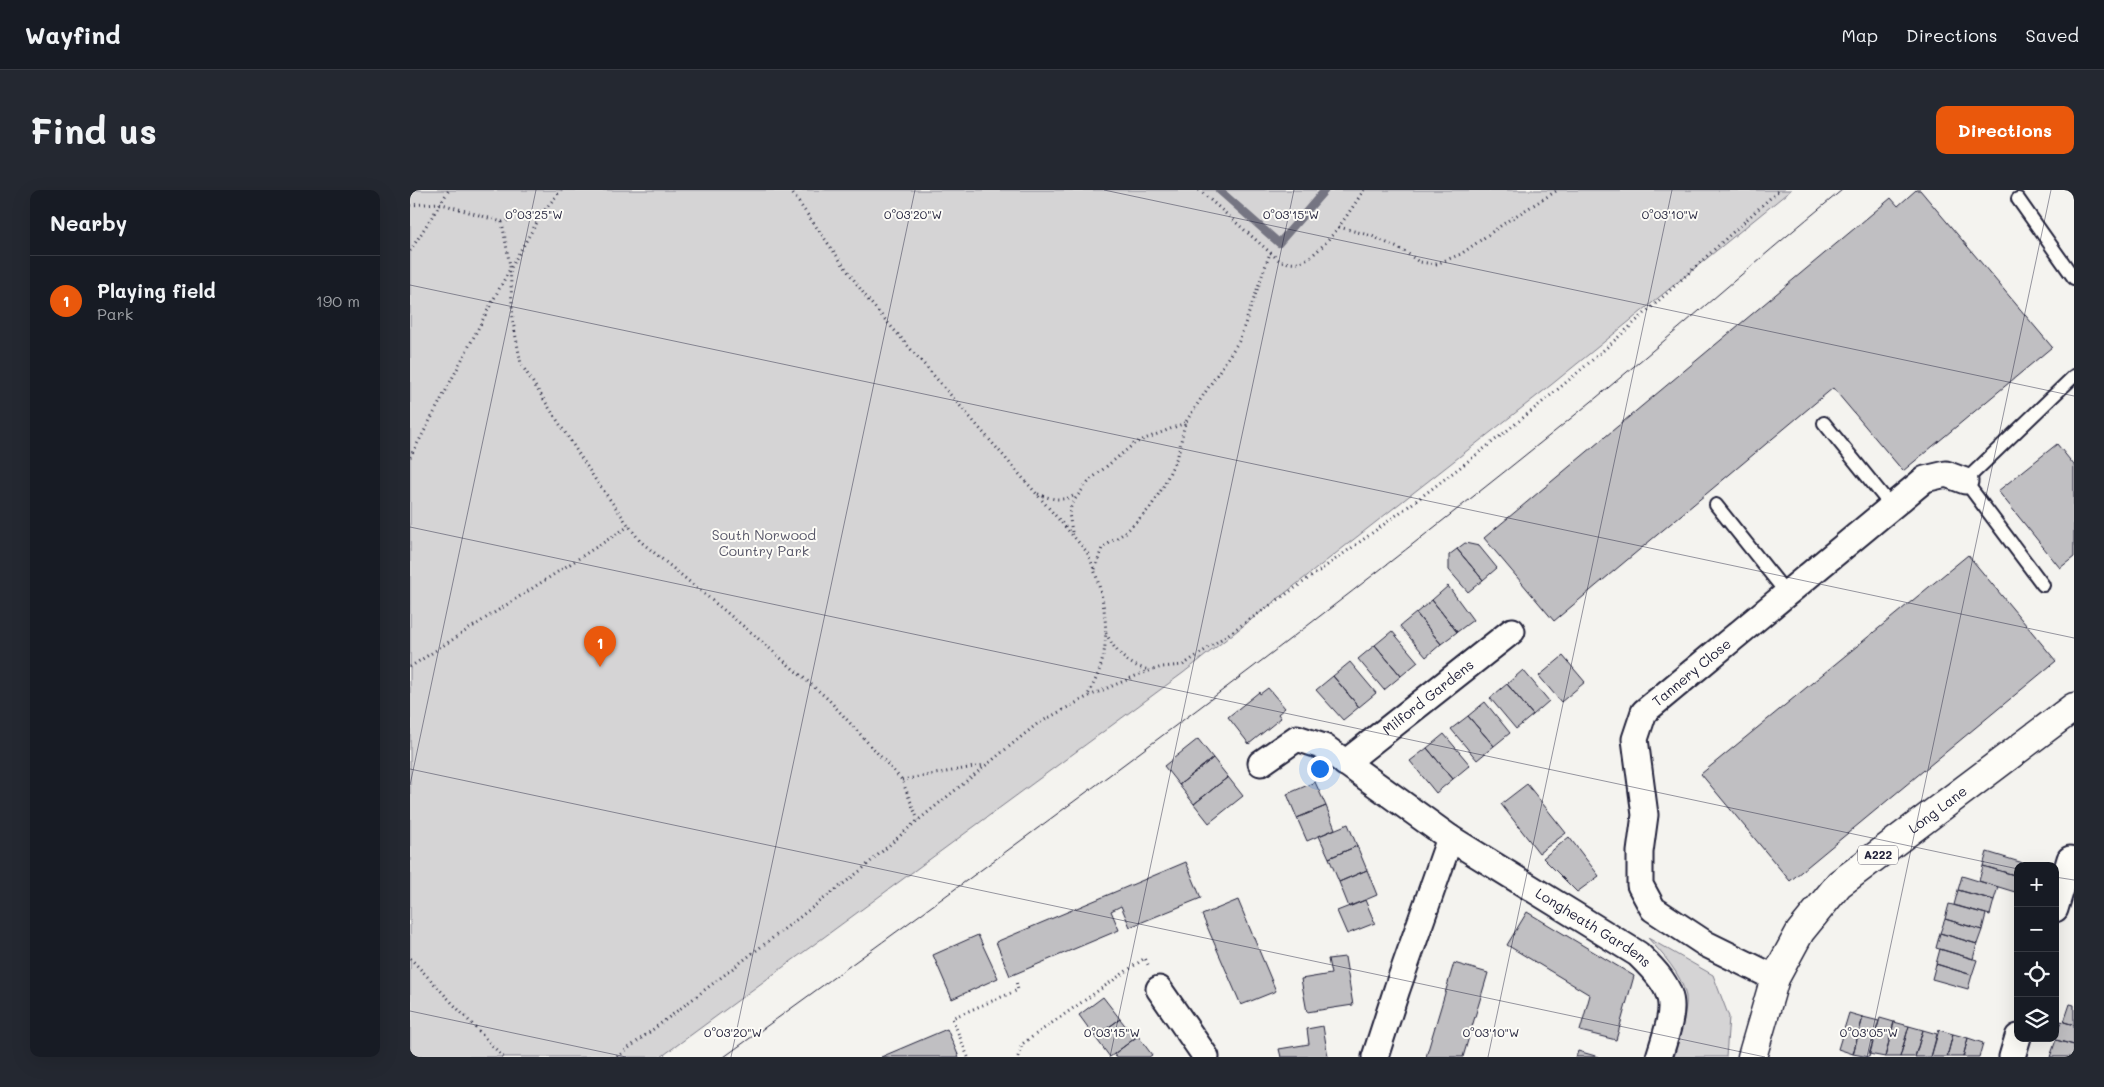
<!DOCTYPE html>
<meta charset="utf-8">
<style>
body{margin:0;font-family:Mali,sans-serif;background:#242831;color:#f1f3f6}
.controls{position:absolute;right:15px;bottom:15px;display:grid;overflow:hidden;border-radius:10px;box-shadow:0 5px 20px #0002}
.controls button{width:45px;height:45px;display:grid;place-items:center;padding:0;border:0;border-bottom:1px solid #363941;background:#171b24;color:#f1f3f6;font:25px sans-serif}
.you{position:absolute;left:909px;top:578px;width:18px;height:18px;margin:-12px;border:4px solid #fff;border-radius:50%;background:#1a73e8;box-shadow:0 0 0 8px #1a73e833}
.badge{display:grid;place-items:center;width:32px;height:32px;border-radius:50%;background:#ea580c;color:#fff;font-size:16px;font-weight:700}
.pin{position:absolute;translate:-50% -41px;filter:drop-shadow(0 1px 2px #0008)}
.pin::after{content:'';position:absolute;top:26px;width:18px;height:15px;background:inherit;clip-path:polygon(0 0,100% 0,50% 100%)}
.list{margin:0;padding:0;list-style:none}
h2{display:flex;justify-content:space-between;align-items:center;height:65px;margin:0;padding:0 20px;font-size:21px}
h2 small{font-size:16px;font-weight:400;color:#9ea1a6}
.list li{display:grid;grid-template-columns:32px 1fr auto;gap:15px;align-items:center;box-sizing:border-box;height:90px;padding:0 20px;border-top:1px solid #363941}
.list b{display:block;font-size:19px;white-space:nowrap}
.list p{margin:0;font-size:16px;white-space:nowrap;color:#9ea1a6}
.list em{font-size:16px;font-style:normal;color:#9ea1a6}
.icon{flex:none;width:28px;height:28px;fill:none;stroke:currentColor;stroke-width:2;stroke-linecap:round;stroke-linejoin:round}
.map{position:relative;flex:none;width:1664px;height:867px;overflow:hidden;border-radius:10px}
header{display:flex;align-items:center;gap:30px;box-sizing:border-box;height:70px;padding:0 25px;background:#171b24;border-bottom:1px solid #363941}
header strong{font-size:24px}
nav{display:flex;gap:28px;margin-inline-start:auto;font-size:18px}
.intro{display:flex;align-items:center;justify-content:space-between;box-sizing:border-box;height:120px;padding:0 30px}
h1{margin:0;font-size:35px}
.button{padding:12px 22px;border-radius:10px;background:#ea580c;color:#fff;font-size:18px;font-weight:700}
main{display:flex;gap:30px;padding:0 30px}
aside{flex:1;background:#171b24;border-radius:10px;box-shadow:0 5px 20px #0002}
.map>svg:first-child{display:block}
.green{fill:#d5d4d5;stroke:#7c7b88}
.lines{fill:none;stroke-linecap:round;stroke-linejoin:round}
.stream{stroke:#757582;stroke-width:8}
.building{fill:#c0bfc2;stroke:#22223b}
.service-casing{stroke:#22223b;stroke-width:16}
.minor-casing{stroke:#22223b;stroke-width:29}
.primary-casing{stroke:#22223b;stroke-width:31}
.path{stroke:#22223b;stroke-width:3;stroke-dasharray:1 4;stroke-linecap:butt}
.service{stroke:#fdfcf7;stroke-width:12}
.minor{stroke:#fdfcf7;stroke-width:25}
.primary{stroke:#fdfcf7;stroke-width:28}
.tram{stroke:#22223b;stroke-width:1}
.ticks{fill:none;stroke:#22223b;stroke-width:1;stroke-opacity:0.45}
.labels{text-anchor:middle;stroke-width:4;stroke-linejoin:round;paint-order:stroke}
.shield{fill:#fdfcf7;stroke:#646373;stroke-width:1}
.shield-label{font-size:12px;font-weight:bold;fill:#22223b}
.park-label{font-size:14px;fill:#585769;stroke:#fdfcf7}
.street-label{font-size:14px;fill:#22223b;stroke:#fdfcf7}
.ticks-label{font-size:12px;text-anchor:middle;fill:#22223b;stroke:#fdfcf7;stroke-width:4;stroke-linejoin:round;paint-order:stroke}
</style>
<header>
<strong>Wayfind</strong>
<nav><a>Map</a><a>Directions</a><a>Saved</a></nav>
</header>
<div class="intro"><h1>Find us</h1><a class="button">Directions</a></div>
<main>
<aside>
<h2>Nearby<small></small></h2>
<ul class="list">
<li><span class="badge">1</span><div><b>Playing field</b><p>Park</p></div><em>190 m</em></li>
</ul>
</aside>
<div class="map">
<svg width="1664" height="867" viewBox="0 0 1664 867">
<rect width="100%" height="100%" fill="#f4f3ef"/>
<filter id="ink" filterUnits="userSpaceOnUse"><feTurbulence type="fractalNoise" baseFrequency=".02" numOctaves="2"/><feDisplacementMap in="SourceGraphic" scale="10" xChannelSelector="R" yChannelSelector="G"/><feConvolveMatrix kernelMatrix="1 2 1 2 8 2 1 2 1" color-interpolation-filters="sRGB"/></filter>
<g filter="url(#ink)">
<path class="green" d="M 0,0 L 1381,0 L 1141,195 L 773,483 L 251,867 L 0,867 Z
M 1238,748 L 1303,785 L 1319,827 L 1316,867 L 1264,867 C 1268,853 1278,819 1276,806 C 1271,783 1253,765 1238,748 Z"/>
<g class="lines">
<path class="stream" d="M 809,0 L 869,53 L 915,0"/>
</g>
<path class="building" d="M 1506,0 L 1510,0 L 1642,157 L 1493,281 L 1423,198 L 1144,431 L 1074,348 L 1481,8 L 1488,16 Z
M 1647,254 L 1664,275 L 1664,367 L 1650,378 L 1588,301 Z
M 1055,353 L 1069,356 L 1087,378 L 1073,390 L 1047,359 Z
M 1047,359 L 1073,390 L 1058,402 L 1039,380 L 1039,365 Z
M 1558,365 L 1646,471 L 1380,691 L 1291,584 Z
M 1038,396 L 1063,430 L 1047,442 L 1022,410 Z
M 1022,410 L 1047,442 L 1031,454 L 1006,423 Z
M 1006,423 L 1031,454 L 1016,467 L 990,436 Z
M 982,441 L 1008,472 L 991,486 L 965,455 Z
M 965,455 L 991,486 L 974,500 L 948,469 Z
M 1153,466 L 1175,492 L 1151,512 L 1129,486 Z
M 940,472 L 966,503 L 949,517 L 923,486 Z
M 1113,480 L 1139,511 L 1123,525 L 1097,494 Z
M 923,486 L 949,517 L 933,530 L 906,500 Z
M 1097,494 L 1123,525 L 1106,539 L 1080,508 Z
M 858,498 L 875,518 L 868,524 L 871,528 L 839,554 L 818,527 L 849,502 L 850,504 Z
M 1075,512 L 1100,543 L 1084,556 L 1058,526 Z
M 1058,526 L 1084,556 L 1067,570 L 1041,539 Z
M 1034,544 L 1060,575 L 1043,589 L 1017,558 Z
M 788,549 L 803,568 L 769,595 L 754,576 Z
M 1017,558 L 1043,589 L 1026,603 L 1000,571 Z
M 803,568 L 818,587 L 784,614 L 769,595 Z
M 818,587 L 833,606 L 799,633 L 784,614 Z
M 905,592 L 916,616 L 887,628 L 877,604 Z
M 1117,594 L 1156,643 L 1129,663 L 1091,614 Z
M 916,616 L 925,639 L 897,651 L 887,628 Z
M 938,634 L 947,656 L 919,668 L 909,646 Z
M 1159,647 L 1189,686 L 1167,702 L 1133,668 Z
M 947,656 L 957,680 L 929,692 L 919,668 Z
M 1577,662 L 1613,673 L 1613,676 L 1608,676 L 1608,686 L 1573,676 Z
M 776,672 L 791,708 L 720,737 L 711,716 L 701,721 L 709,740 L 600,786 L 586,752 Z
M 1573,676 L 1608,686 L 1605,702 L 1569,691 Z
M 957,680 L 967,705 L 939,717 L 929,692 Z
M 1552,686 L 1588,697 L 1584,710 L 1548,700 Z
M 1548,700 L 1584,710 L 1580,725 L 1544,715 Z
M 828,710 L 866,801 L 831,815 L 792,725 Z
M 955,710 L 965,733 L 937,744 L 927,721 Z
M 1539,714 L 1576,724 L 1572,740 L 1535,729 Z
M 1117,722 L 1224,786 L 1206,850 L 1170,841 L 1180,805 L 1097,755 Z
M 1535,729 L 1572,740 L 1567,754 L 1530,743 Z
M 1530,743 L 1567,754 L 1563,769 L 1526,758 Z
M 568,745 L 588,788 L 542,809 L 523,765 Z
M 1530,759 L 1567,770 L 1562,785 L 1526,774 Z
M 935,767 L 943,815 L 897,822 L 891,789 L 921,784 L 918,769 Z
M 1044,773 L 1078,783 L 1053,867 L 1016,867 Z
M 1526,774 L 1562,785 L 1558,799 L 1522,789 Z
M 693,807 L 710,829 L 685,847 L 669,825 Z
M 1660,814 L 1664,815 L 1664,835 L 1654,832 Z
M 1439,823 L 1453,827 L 1443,864 L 1428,859 Z
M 1453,827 L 1469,831 L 1459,867 L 1443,864 Z
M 1470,828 L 1484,832 L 1475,867 L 1459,864 Z
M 710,829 L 725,848 L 700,867 L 685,847 Z
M 1651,831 L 1664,835 L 1664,855 L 1646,850 Z
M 1484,832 L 1499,836 L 1490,867 L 1475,867 Z
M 913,836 L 918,867 L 871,867 L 869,859 L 899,854 L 897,839 Z
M 1499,836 L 1513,840 L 1505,867 L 1490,867 Z
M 537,839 L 549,867 L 471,867 Z
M 1513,840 L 1527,844 L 1521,867 L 1505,867 Z
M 1529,840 L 1543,844 L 1537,867 L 1521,867 Z
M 1543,844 L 1558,848 L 1553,867 L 1537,867 Z
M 728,846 L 742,865 L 739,867 L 706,867 L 704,864 Z
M 1558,848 L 1573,853 L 1569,867 L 1553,867 Z
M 1646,850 L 1664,855 L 1664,867 L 1640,867 Z
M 1168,861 L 1189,867 L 1166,867 Z"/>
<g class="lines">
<defs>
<path id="service" d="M 1608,9 L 1664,88
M 1414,233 L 1482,317
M 1306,315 L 1377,404
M 1633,395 L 1555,291 L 1664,186"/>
<g id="minor">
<path d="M 851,573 L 887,548 L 914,557 L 1040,648 L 987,799 L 965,867"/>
<path id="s1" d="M 935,573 L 1102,441"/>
<path id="s2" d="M 1040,648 L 1228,764 C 1270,805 1266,813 1249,867"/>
<path d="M 1645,719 L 1660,669 L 1664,670"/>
<path id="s3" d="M 1365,788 L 1296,754 L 1243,719 L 1230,695 L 1230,662 L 1235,625 L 1225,549 L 1234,522 L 1515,289 L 1536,284 L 1555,291"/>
<path d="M 749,799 L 796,867"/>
<path d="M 1602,867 L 1608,847"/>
</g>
<g id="primary">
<path id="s4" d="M 1342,867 L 1365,788 L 1390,742 L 1429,694 L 1664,517"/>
</g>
</defs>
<use href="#service" class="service-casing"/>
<use href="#minor" class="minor-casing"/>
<use href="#primary" class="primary-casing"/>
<path class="path" d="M 380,0 L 459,111 L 677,362 C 692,395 702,440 691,475 C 688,486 682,497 677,507
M 789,0 L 871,72 C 876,72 882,74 887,73 C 913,66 939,22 954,0
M 0,15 L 29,13 L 92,32 L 134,21 L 151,0
M 92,32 L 100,76 L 103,132 L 111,174 L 185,289 L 230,351 L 344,445 L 418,509 L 492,590 L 508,630
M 929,37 L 962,46 L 994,61 L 1009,72 L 1026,74 L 1051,64 L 1099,30 L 1148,0
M 0,61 L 39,0
M 0,267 C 46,185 85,100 134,21
M 628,304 C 641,309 652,312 665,305
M 662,342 L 659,323 L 662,313 L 680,290 L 725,253 L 775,233
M 685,379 L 692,358 L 716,342 L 740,318 L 753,297 L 768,265 L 775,233 L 829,151 L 860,63
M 696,443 C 706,463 718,476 740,480
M 0,477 L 219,336
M 492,590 L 575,575
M 0,768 L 93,867
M 207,867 L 450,681 L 501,636 L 627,534 L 677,507 L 730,484 L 752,477 L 773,475 C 903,387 1032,296 1153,195 C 1227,133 1297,65 1369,0
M 558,867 L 542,828 L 608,800 L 606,791
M 608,867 L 612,854 L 735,768 L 739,777"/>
<use href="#service" class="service"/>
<use href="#minor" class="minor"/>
<use href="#primary" class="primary"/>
<path class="tram" d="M 314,867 C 596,663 878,457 1149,238 C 1245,161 1337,78 1432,0"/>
</g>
</g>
<path class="ticks" d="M 694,0 L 1664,206M 0,95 L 1664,448M 0,337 L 1608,679M 0,579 L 1355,867M 0,595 L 126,0M 1645,687 L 1664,690M 0,821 L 216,867M 321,867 L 505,0M 700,867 L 884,0M 1078,867 L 1262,0M 1457,867 L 1641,0"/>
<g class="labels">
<rect class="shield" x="1448" y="655.5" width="40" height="19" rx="4"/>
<g class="shield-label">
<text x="1468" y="669">A222</text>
</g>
<g class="park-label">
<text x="354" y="350">South Norwood<tspan x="354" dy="16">Country Park</tspan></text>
</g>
<g class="street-label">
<text dy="5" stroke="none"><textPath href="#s3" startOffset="405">Tannery Close</textPath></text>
<text dy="5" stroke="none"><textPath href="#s1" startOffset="106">Milford Gardens</textPath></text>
<text dy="5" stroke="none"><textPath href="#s4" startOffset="320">Long Lane</textPath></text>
<text dy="5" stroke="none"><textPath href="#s2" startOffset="169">Longheath Gardens</textPath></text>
</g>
</g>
<g class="ticks-label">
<text x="124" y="29">0°03'25"W</text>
<text x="503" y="29">0°03'20"W</text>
<text x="881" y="29">0°03'15"W</text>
<text x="1260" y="29">0°03'10"W</text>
<text x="323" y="847">0°03'20"W</text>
<text x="702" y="847">0°03'15"W</text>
<text x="1081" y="847">0°03'10"W</text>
<text x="1459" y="847">0°03'05"W</text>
</g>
</svg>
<div class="controls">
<button>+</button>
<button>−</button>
<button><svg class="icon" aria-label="locate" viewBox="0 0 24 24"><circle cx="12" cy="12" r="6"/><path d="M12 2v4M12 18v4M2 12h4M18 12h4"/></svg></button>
<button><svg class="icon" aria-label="layers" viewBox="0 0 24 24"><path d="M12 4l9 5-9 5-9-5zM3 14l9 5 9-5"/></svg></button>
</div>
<div class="you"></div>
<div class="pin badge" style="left:190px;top:477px">1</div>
</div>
</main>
